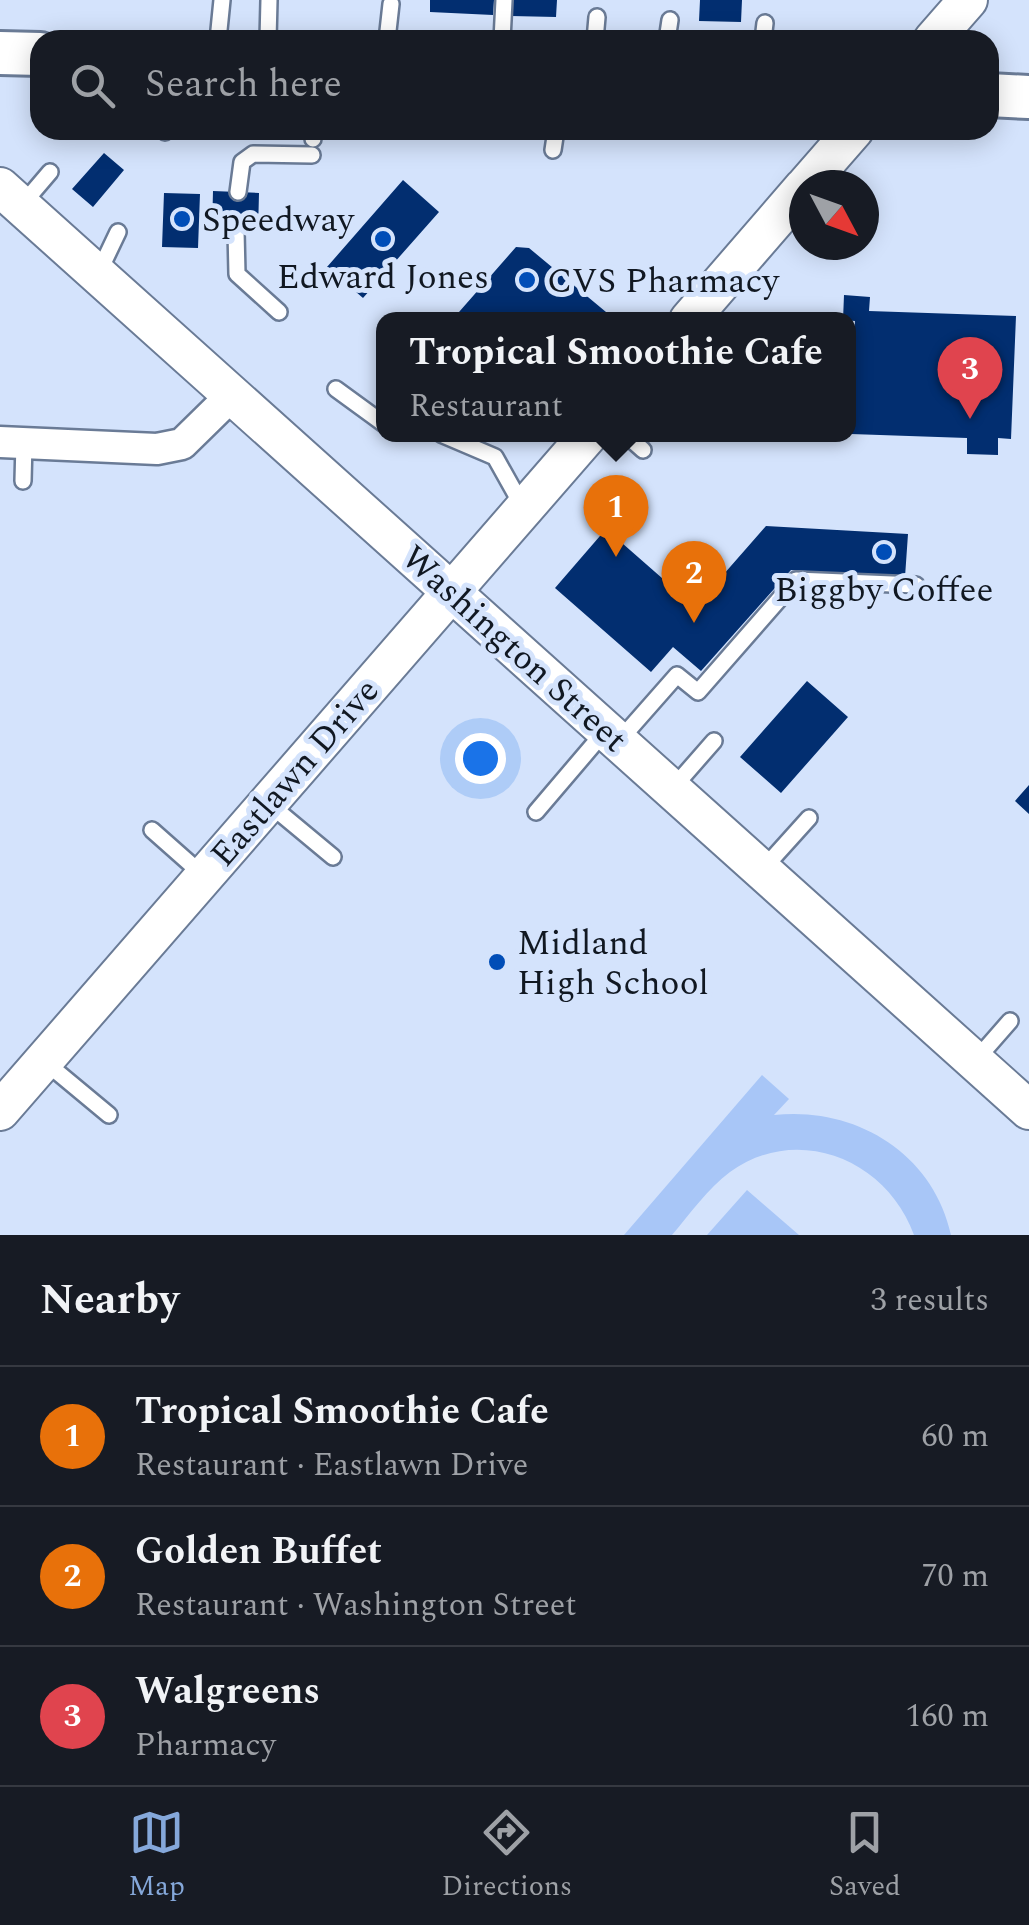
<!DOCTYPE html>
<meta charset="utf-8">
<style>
body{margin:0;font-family:Spectral,serif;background:#20242c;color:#f1f3f6}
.compass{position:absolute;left:789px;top:170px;width:90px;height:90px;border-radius:50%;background:#171b24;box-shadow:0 5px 25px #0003;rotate:131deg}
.you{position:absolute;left:480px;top:758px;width:35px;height:35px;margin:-25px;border:8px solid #fff;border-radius:50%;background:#1a73e8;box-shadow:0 0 0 15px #1a73e833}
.badge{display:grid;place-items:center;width:65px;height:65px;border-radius:50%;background:#85a8da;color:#fff;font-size:32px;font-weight:700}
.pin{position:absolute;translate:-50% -82px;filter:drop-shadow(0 2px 5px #0008)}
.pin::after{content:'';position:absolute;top:52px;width:35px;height:30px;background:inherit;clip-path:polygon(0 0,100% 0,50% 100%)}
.popup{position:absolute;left:376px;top:312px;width:480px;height:130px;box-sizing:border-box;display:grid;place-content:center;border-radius:20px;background:#171b24;filter:drop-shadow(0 2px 8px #0005);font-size:32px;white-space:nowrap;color:#9ea1a6}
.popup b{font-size:38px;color:#f1f3f6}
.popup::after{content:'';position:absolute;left:50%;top:100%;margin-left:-20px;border:20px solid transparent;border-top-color:#171b24}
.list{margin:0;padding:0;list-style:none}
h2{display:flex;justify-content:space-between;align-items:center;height:130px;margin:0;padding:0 40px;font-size:42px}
h2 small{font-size:32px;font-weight:400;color:#9ea1a6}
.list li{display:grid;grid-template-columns:65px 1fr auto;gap:30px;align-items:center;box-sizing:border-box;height:140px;padding:0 40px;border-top:2px solid #363941}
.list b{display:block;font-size:38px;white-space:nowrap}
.list p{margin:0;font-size:32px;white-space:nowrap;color:#9ea1a6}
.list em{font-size:32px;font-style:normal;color:#9ea1a6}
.icon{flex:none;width:55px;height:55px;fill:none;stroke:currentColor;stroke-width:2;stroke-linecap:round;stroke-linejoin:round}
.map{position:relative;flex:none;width:1029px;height:1235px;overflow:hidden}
.search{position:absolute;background:#171b24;box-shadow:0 5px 25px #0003;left:30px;right:30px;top:30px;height:110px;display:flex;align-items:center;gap:25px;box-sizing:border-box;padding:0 35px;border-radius:30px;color:#9ea1a6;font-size:38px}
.sheet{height:550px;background:#171b24}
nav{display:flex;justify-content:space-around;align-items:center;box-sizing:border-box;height:140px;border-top:2px solid #363941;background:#171b24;font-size:28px;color:#9ea1a6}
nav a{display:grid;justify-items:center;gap:5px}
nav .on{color:#85a8da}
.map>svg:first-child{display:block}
.green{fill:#a8c6f7}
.building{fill:#022e70}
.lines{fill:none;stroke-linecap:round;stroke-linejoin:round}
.service-casing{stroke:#6a7b96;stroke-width:20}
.minor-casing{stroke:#6a7b96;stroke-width:35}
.tertiary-casing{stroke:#6a7b96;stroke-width:42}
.secondary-casing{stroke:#6a7b96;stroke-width:48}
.service{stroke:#fff;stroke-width:15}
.minor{stroke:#fff;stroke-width:30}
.tertiary{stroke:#fff;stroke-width:38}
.secondary{stroke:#fff;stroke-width:42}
.poi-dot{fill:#004db7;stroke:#d4e3fc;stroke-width:4}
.labels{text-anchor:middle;stroke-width:10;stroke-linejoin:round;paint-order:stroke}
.poi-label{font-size:35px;fill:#111822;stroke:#d4e3fc;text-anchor:start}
.street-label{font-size:35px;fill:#111822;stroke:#d4e3fc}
</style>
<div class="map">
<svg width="1029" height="1235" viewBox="0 0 1029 1235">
<rect width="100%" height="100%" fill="#d4e3fc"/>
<path class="green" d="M 762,1075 L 789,1099 L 774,1115 C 854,1106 933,1152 951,1235 L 914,1235 C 887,1160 798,1123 730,1172 C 708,1188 690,1214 672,1235 L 624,1235 Z
M 747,1190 L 799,1235 L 707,1235 Z"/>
<path class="building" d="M 430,0 L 494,0 L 493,15 L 430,12 Z
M 512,0 L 557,0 L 556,17 L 511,16 Z
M 700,0 L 742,0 L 741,22 L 699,21 Z
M 104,153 L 124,170 L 93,207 L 72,189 Z
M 403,180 L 439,212 L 363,298 L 327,267 Z
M 213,191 L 259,193 L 258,232 L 212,230 Z
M 164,193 L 200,194 L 198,248 L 162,247 Z
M 516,247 L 529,248 L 606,312 L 600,320 L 452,320 Z
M 844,295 L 870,297 L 869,311 L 1016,316 L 1011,439 L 998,438 L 998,455 L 967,454 L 967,438 L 851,434 L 855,321 L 843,320 Z
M 766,526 L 908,534 L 905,577 L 791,570 L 701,671 L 673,647 L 651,672 L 555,588 L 606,529 L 695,607 Z
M 807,681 L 848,717 L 781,793 L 740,757 Z
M 1029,785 L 1029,814 L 1015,801 Z"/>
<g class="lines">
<defs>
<path id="service" d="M 218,40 L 222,0
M 268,40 L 269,0
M 387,40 L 391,4
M 502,40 L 504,0
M 595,40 L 597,17
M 667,40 L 670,20
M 763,40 L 765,23
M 165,132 L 167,130
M 313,139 L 313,130
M 553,150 L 556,130
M 238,192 L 242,162 L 253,154 L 312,155
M 21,206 L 50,172
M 236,231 L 237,274 L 279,312
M 98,274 L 118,232
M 336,389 L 384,424
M 441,434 L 495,457 L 523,507
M 625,434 L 643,450
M 23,481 L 24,443
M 618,742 L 677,675 L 698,692 L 796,580 L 916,585
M 672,789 L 714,741
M 268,803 L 333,857
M 536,812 L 605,731
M 152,830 L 204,876
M 763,869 L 809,818
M 44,1061 L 109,1115
M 975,1061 L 1010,1021"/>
<path id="minor" d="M 0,442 L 157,449 L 182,444 L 232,395"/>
<path id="tertiary" d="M 933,40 L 968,0
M 806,185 L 854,130
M 0,187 L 1029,1110
M 689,320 L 804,187
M 0,1111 L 589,434"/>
<path id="secondary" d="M 0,53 L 40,54
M 989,95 L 1029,97"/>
</defs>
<use href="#service" class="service-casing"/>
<use href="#minor" class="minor-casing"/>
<use href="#tertiary" class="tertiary-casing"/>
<use href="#secondary" class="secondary-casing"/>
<use href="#service" class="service"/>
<use href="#minor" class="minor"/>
<use href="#tertiary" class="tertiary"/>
<use href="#secondary" class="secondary"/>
</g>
<g class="poi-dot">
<circle cx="182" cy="219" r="10"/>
<circle cx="383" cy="239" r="10"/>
<circle cx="527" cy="280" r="10"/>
<circle cx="884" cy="552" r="10"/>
<circle cx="497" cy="962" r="10"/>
</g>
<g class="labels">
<g class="poi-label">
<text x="202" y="231">Speedway</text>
<text x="383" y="288" text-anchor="middle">Edward Jones</text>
<text x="547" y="292">CVS Pharmacy</text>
<text x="884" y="601" text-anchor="middle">Biggby Coffee</text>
<text x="517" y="954">Midland<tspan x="517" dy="40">High School</tspan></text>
</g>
<g class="street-label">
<text transform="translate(515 648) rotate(42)" y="12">Washington Street</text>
<text transform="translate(294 772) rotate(-49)" y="12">Eastlawn Drive</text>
</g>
</g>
</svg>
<svg class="compass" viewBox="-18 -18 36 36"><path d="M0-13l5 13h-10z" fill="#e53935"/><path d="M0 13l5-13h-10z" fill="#9ea1a6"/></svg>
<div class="you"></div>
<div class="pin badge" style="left:616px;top:557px;background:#e8710a">1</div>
<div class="popup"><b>Tropical Smoothie Cafe</b>Restaurant</div>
<div class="pin badge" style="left:694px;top:623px;background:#e8710a">2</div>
<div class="pin badge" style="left:970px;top:419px;background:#e0444e">3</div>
<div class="search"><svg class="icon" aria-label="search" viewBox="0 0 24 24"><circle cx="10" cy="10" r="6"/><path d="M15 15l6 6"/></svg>Search here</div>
</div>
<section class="sheet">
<h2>Nearby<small>3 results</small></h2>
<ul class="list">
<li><span class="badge" style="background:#e8710a">1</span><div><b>Tropical Smoothie Cafe</b><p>Restaurant · Eastlawn Drive</p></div><em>60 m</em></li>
<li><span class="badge" style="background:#e8710a">2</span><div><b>Golden Buffet</b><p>Restaurant · Washington Street</p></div><em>70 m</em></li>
<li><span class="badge" style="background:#e0444e">3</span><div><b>Walgreens</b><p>Pharmacy</p></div><em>160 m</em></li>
</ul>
</section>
<nav>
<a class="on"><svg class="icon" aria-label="map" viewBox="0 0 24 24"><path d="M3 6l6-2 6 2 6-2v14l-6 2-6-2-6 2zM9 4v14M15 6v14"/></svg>Map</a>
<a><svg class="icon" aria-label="directions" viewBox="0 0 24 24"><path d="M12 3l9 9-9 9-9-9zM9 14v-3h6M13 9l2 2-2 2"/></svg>Directions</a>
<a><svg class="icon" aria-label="saved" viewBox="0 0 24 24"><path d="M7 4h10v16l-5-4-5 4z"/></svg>Saved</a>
</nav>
